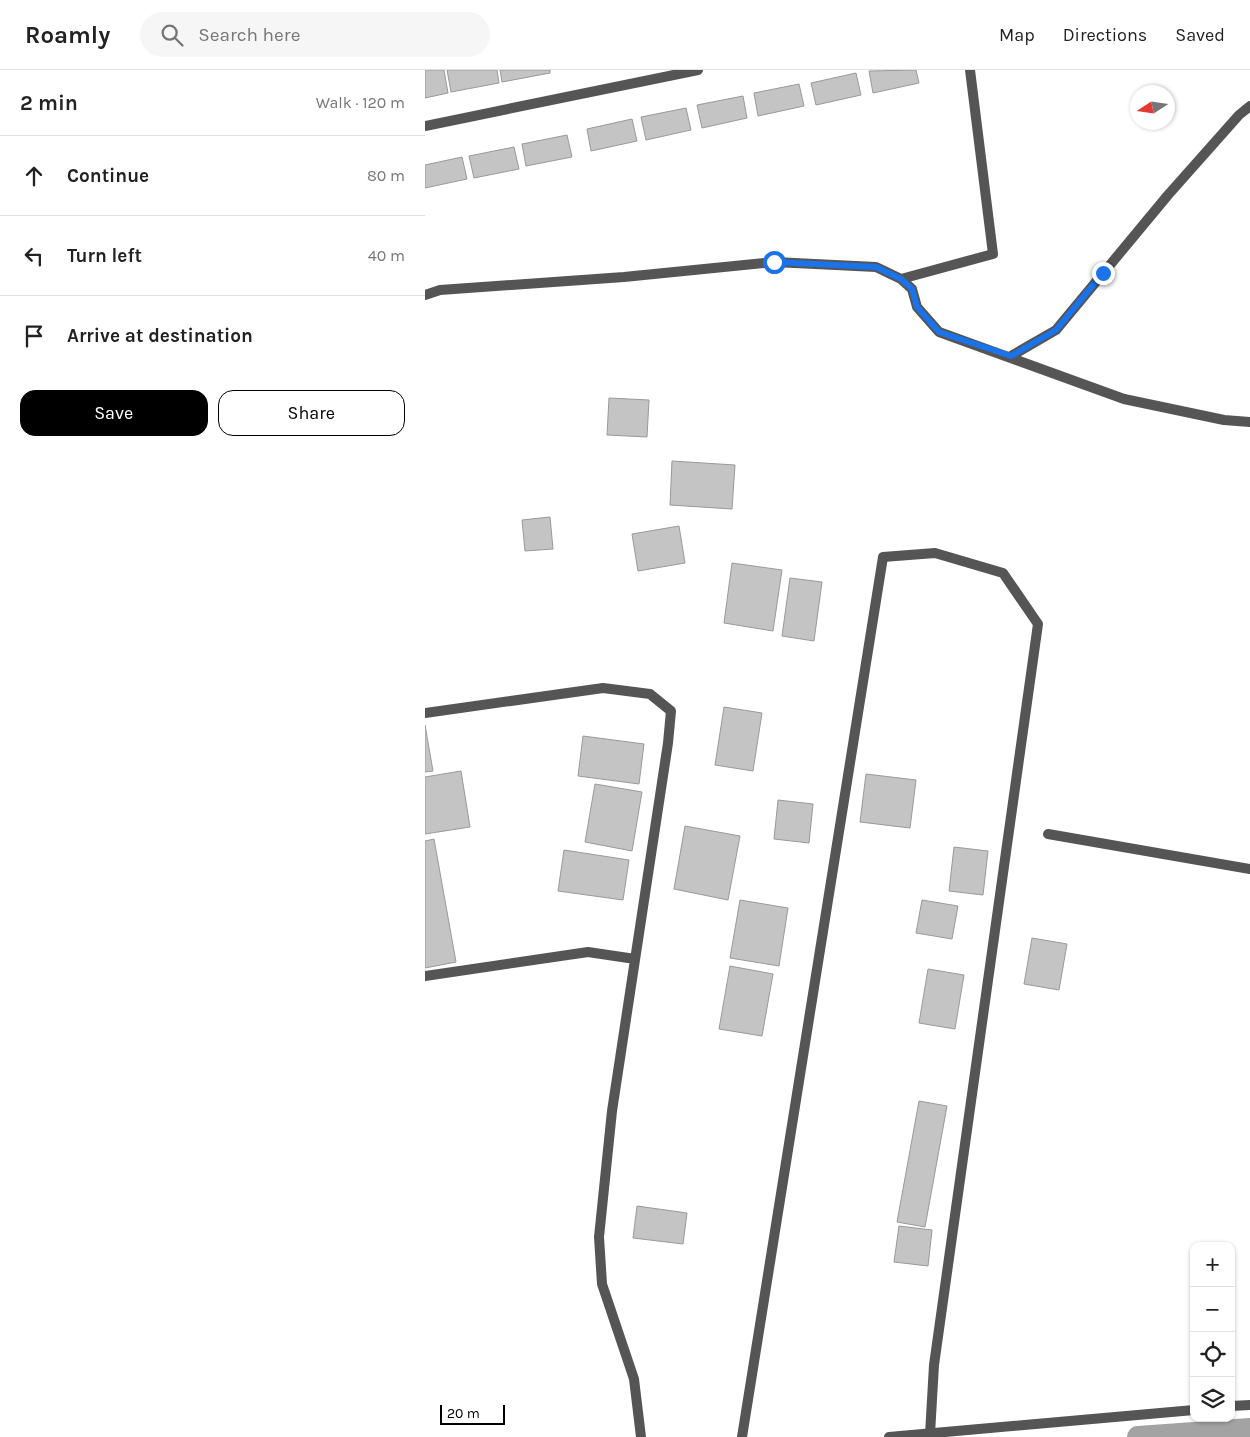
<!DOCTYPE html>
<meta charset="utf-8">
<style>
body{margin:0;font-family:Karla,sans-serif;background:#f6f6f6;color:#222}
.controls{position:absolute;right:15px;bottom:15px;display:grid;overflow:hidden;border-radius:10px;box-shadow:0 1px 4px #0004}
.controls button{width:45px;height:45px;display:grid;place-items:center;padding:0;border:0;border-bottom:1px solid #e0e0e0;background:#fff;color:#222;font:25px sans-serif}
.compass{position:absolute;left:705px;top:15px;width:45px;height:45px;border-radius:50%;background:#fff;box-shadow:0 1px 4px #0004;rotate:258deg}
.scale{position:absolute;left:15px;bottom:12px;width:65px;box-sizing:border-box;padding-left:5px;border:2px solid #000;border-top:0;font-size:14px;line-height:18px;white-space:nowrap;color:#000;-webkit-text-stroke:4px #fff;paint-order:stroke}
.stop{position:absolute;width:15px;height:15px;margin:-11px;border:4px solid #1a73e8;border-radius:50%;background:#fff}
.stop.end{background:#1a73e8;border-color:#fff;box-shadow:0 1px 5px #0008}
.list{margin:0;padding:0;list-style:none}
h2{display:flex;justify-content:space-between;align-items:center;height:65px;margin:0;padding:0 20px;font-size:21px}
h2 small{font-size:16px;font-weight:400;color:#767676}
.list li{display:grid;grid-template-columns:32px 1fr auto;gap:15px;align-items:center;box-sizing:border-box;height:80px;padding:0 20px;border-top:1px solid #e0e0e0}
.list b{display:block;font-size:19px;white-space:nowrap}
.list em{font-size:16px;font-style:normal;color:#767676}
.actions{display:flex;gap:10px;padding:15px 20px}
.actions a{flex:1;padding:11px 0;border:1px solid #000;border-radius:15px;text-align:center;font-size:18px;color:#000}
.actions .main{background:#000;color:#fff}
.icon{flex:none;width:28px;height:28px;fill:none;stroke:currentColor;stroke-width:2;stroke-linecap:round;stroke-linejoin:round}
.map{position:relative;flex:none;width:825px;height:1367px;overflow:hidden}
header{display:flex;align-items:center;gap:30px;box-sizing:border-box;height:70px;padding:0 25px;background:#fff;border-bottom:1px solid #e0e0e0}
header strong{font-size:24px}
nav{display:flex;gap:28px;margin-inline-start:auto;font-size:18px}
.search{width:350px;height:45px;background:#f6f6f6;display:flex;align-items:center;gap:12px;box-sizing:border-box;padding:0 18px;border-radius:28px;color:#767676;font-size:19px}
main{display:flex}
aside{flex:1;background:#fff}
.map>svg:first-child{display:block}
.lines{fill:none;stroke-linecap:round;stroke-linejoin:round}
.canal{stroke:#a3a3a3;stroke-width:22}
.building{fill:#c4c4c4;stroke:#999}
.service{stroke:#555;stroke-width:10}
.minor{stroke:#555;stroke-width:10}
.tertiary{stroke:#555;stroke-width:10}
.route{stroke:#1a73e8;stroke-width:6}
</style>
<header>
<strong>Roamly</strong>
<div class="search"><svg class="icon" aria-label="search" viewBox="0 0 24 24"><circle cx="10" cy="10" r="6"/><path d="M15 15l6 6"/></svg>Search here</div>
<nav><a>Map</a><a>Directions</a><a>Saved</a></nav>
</header>
<main>
<aside>
<h2>2 min<small>Walk · 120 m</small></h2>
<ul class="list">
<li><svg class="icon" aria-label="ahead" viewBox="0 0 24 24"><path d="M12 20V5M6 11l6-6 6 6"/></svg><div><b>Continue</b></div><em>80 m</em></li>
<li><svg class="icon" aria-label="left" viewBox="0 0 24 24"><path d="M17 20v-9H6M10 6l-5 5 5 5"/></svg><div><b>Turn left</b></div><em>40 m</em></li>
<li><svg class="icon" aria-label="arrive" viewBox="0 0 24 24"><path d="M6 21V4h12l-3 4 3 4H6"/></svg><div><b>Arrive at destination</b></div></li>
</ul>
<div class="actions"><a class="main">Save</a><a>Share</a></div>
</aside>
<div class="map">
<svg width="825" height="1367" viewBox="0 0 825 1367">
<rect width="100%" height="100%" fill="#fff"/>
<g class="lines">
<path class="canal" d="M 713,1367 L 825,1359"/>
</g>
<path class="building" d="M 0,0 L 19,0 L 23,23 L 0,28 Z
M 22,0 L 72,0 L 74,13 L 26,22 Z
M 75,0 L 125,0 L 125,3 L 77,12 Z
M 491,0 L 494,13 L 448,23 L 444,1 Z
M 431,3 L 436,25 L 391,35 L 386,13 Z
M 374,14 L 379,36 L 333,46 L 329,23 Z
M 318,26 L 322,48 L 277,58 L 272,35 Z
M 261,38 L 266,60 L 221,70 L 216,47 Z
M 207,49 L 212,71 L 166,81 L 162,59 Z
M 142,65 L 147,87 L 101,96 L 97,74 Z
M 89,77 L 94,99 L 49,108 L 44,86 Z
M 37,87 L 42,109 L 0,118 L 0,95 Z
M 184,328 L 224,330 L 222,367 L 182,365 Z
M 247,391 L 310,395 L 307,439 L 245,435 Z
M 125,447 L 128,479 L 100,481 L 97,450 Z
M 254,456 L 260,493 L 213,501 L 207,464 Z
M 307,493 L 357,500 L 348,561 L 299,553 Z
M 365,508 L 397,512 L 389,571 L 357,566 Z
M 299,637 L 337,643 L 328,701 L 290,695 Z
M 0,655 L 8,701 L 0,702 Z
M 158,666 L 219,674 L 214,714 L 153,706 Z
M 36,701 L 45,757 L 0,764 L 0,707 Z
M 441,704 L 491,710 L 485,758 L 435,752 Z
M 170,714 L 217,722 L 207,781 L 160,772 Z
M 353,730 L 388,734 L 384,773 L 349,769 Z
M 260,756 L 315,766 L 303,830 L 249,819 Z
M 9,769 L 31,892 L 0,898 L 0,771 Z
M 529,777 L 563,781 L 558,825 L 524,821 Z
M 139,780 L 204,790 L 198,830 L 133,821 Z
M 315,830 L 363,838 L 354,896 L 305,888 Z
M 497,830 L 533,836 L 527,869 L 491,863 Z
M 607,868 L 642,874 L 634,920 L 599,914 Z
M 305,896 L 348,904 L 337,966 L 294,959 Z
M 503,899 L 539,905 L 530,959 L 494,953 Z
M 494,1031 L 522,1036 L 500,1157 L 472,1152 Z
M 212,1136 L 262,1143 L 258,1174 L 208,1168 Z
M 474,1156 L 507,1160 L 503,1196 L 469,1192 Z"/>
<g class="lines">
<path class="service" d="M 0,643 L 178,618 L 225,624 L 246,641 L 243,673 L 187,1041 L 174,1167 L 177,1214 L 209,1309 L 216,1367
M 0,906 L 163,882 L 210,889
M 317,1367 L 458,487 L 510,483 L 578,503 L 613,554 L 509,1295 L 505,1364"/>
<path class="minor" d="M 0,56 L 273,0
M 476,209 L 568,184 L 545,0
M 0,225 L 15,220 L 199,207 L 349,192 L 451,197 L 476,209 L 487,219 L 492,237 L 514,262 L 699,329 L 799,350 L 825,352
M 586,286 L 631,260 L 743,125 L 814,45 L 825,36
M 623,764 L 825,799"/>
<path class="tertiary" d="M 806,1336 L 825,1335
M 464,1367 L 769,1340"/>
</g>
<g class="lines">
<path class="route" d="M 349,192 L 451,197 L 476,209 L 487,219 L 492,237 L 514,262 L 586,286 L 631,260 L 678,203"/>
</g>
</svg>
<div class="controls">
<button>+</button>
<button>−</button>
<button><svg class="icon" aria-label="locate" viewBox="0 0 24 24"><circle cx="12" cy="12" r="6"/><path d="M12 2v4M12 18v4M2 12h4M18 12h4"/></svg></button>
<button><svg class="icon" aria-label="layers" viewBox="0 0 24 24"><path d="M12 4l9 5-9 5-9-5zM3 14l9 5 9-5"/></svg></button>
</div>
<svg class="compass" viewBox="-18 -18 36 36"><path d="M0-13l5 13h-10z" fill="#e53935"/><path d="M0 13l5-13h-10z" fill="#767676"/></svg>
<div class="scale">20 m</div>
<div class="stop" style="left:349px;top:192px"></div>
<div class="stop end" style="left:678px;top:203px"></div>
</div>
</main>
